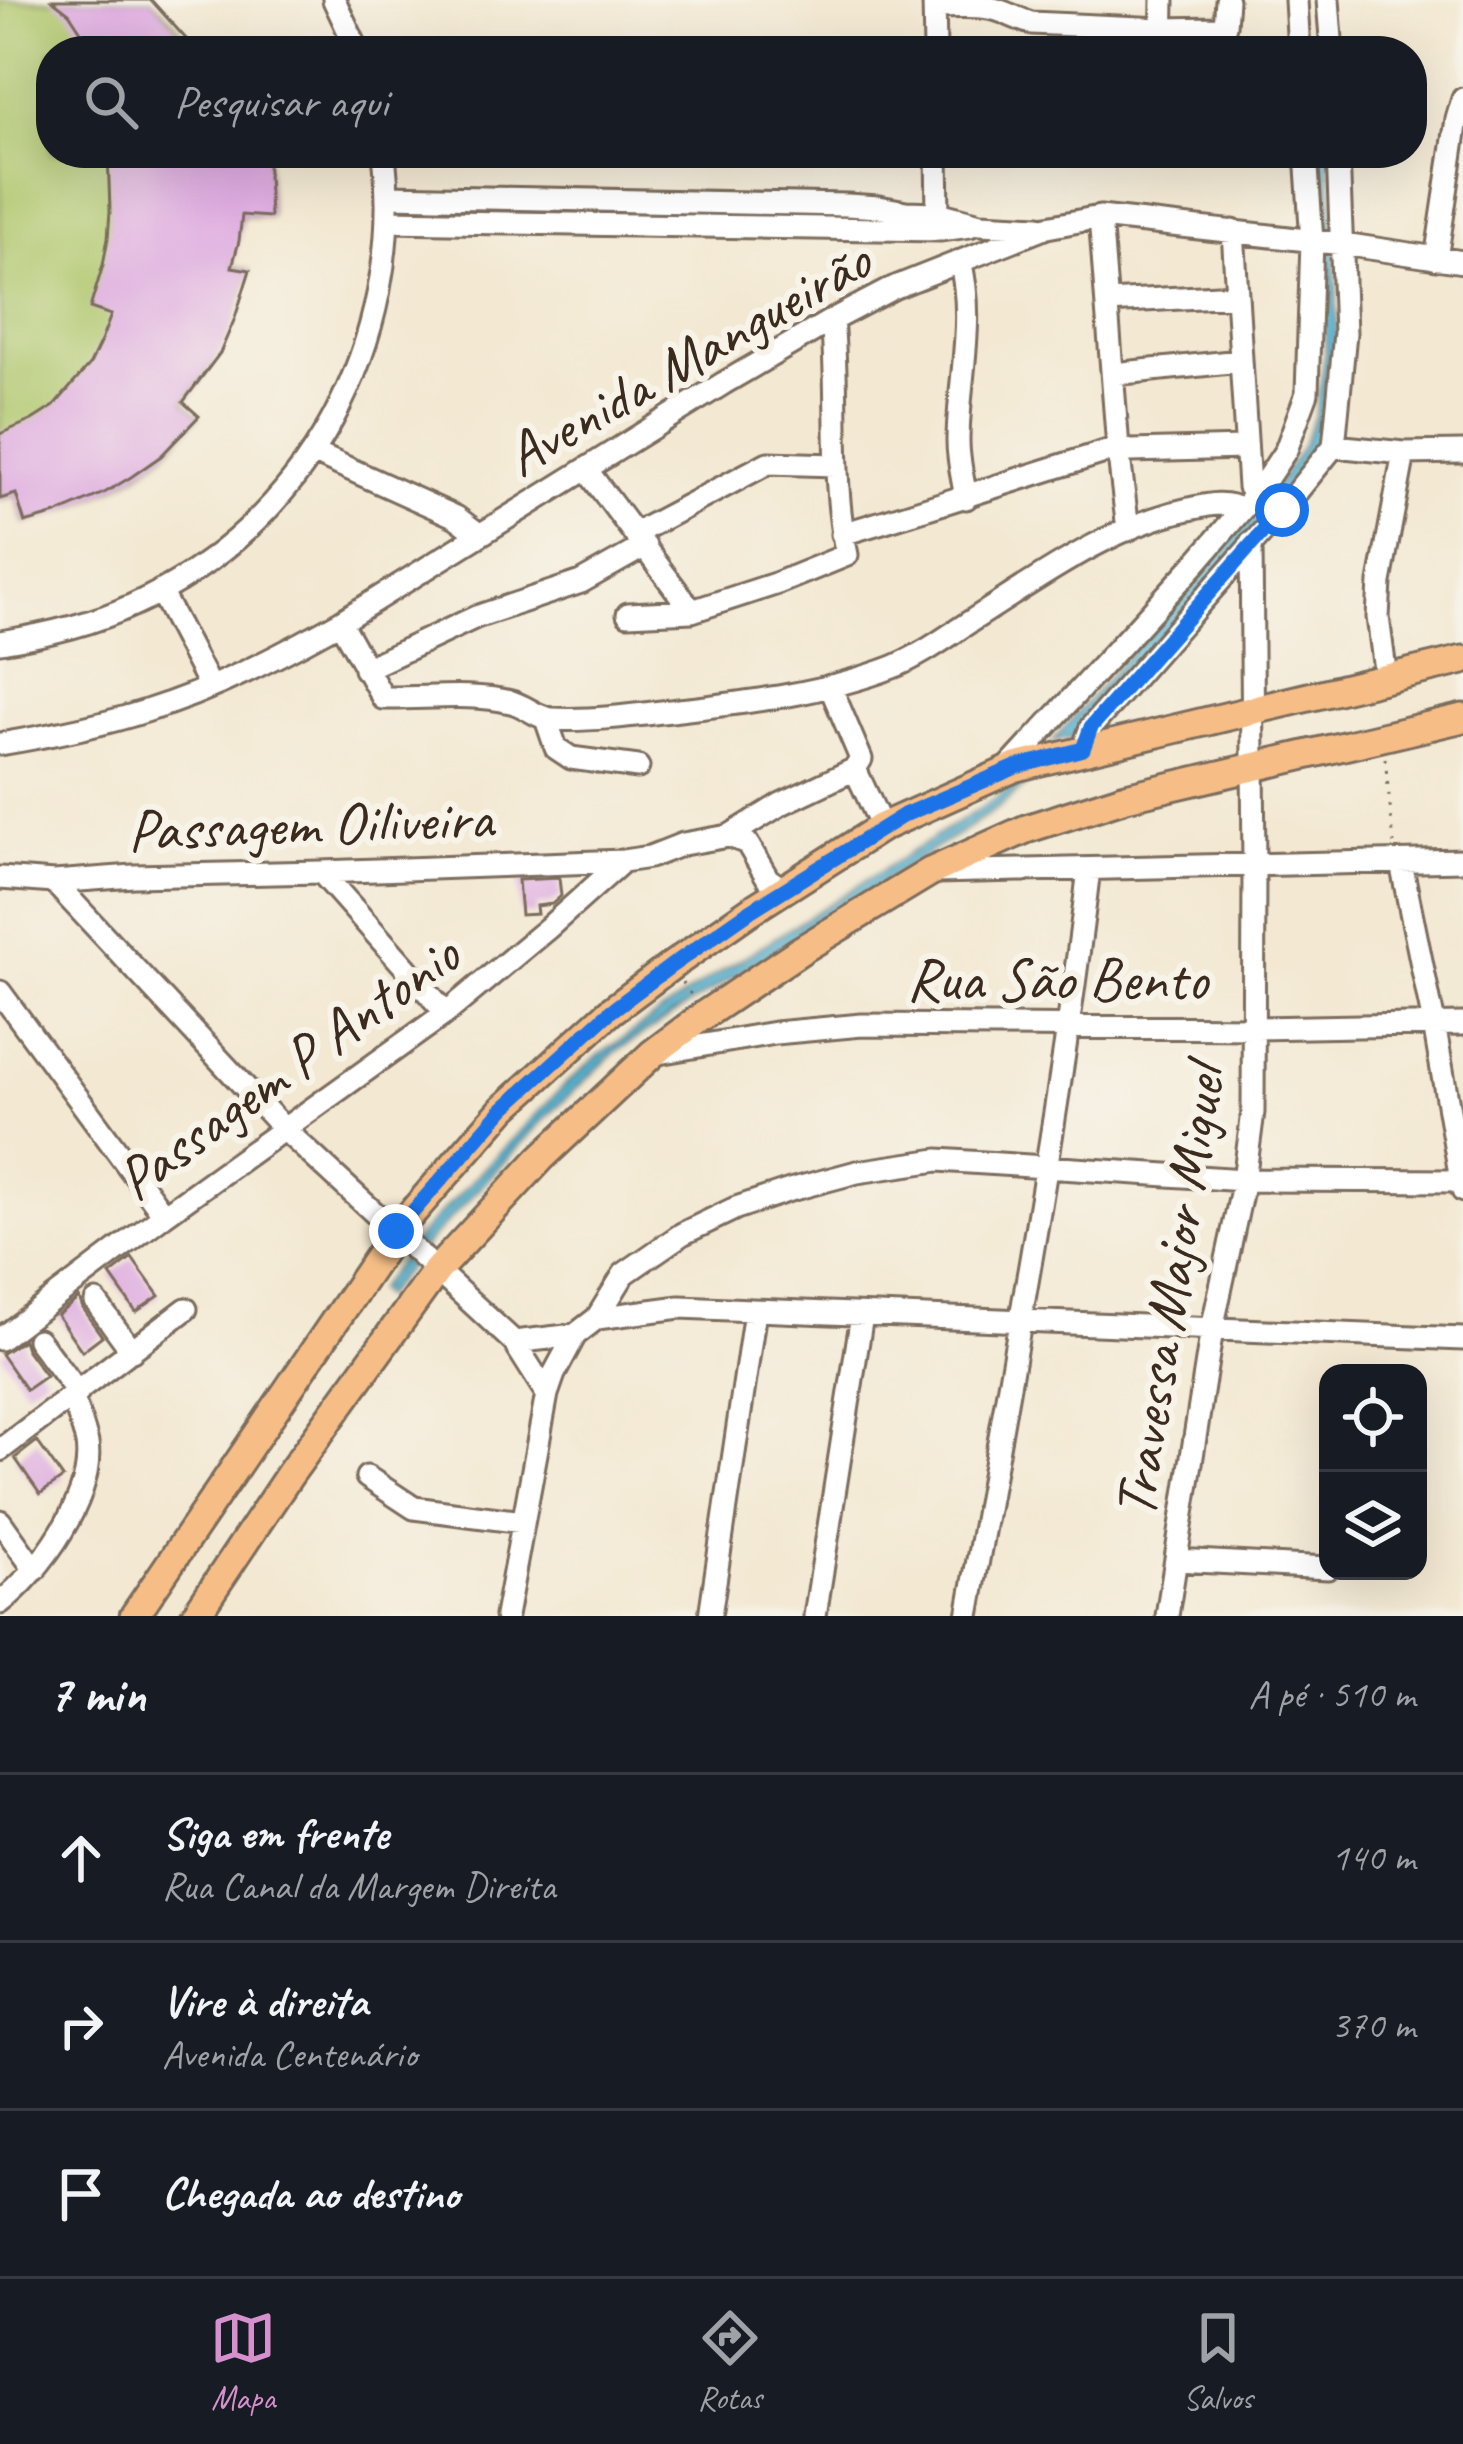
<!DOCTYPE html>
<html lang="pt">
<meta charset="utf-8">
<style>
body{margin:0;font-family:Caveat,sans-serif;background:#20242c;color:#f1f3f6}
.controls{position:absolute;right:36px;bottom:36px;display:grid;overflow:hidden;border-radius:24px;box-shadow:0 12px 48px #0002}
.controls button{width:108px;height:108px;display:grid;place-items:center;padding:0;border:0;border-bottom:3px solid #363941;background:#171b24;color:#f1f3f6;font:60px sans-serif}
.stop{position:absolute;width:36px;height:36px;margin:-27px;border:9px solid #1a73e8;border-radius:50%;background:#fff}
.stop.end{background:#1a73e8;border-color:#fff;box-shadow:0 3px 12px #0008}
.list{margin:0;padding:0;list-style:none}
h2{display:flex;justify-content:space-between;align-items:center;height:156px;margin:0;padding:0 48px;font-size:51px}
h2 small{font-size:39px;font-weight:400;color:#9ea1a6}
.list li{display:grid;grid-template-columns:78px 1fr auto;gap:36px;align-items:center;box-sizing:border-box;height:168px;padding:0 48px;border-top:3px solid #363941}
.list b{display:block;font-size:45px;white-space:nowrap}
.list p{margin:0;font-size:39px;white-space:nowrap;color:#9ea1a6}
.list em{font-size:39px;font-style:normal;color:#9ea1a6}
.icon{flex:none;width:66px;height:66px;fill:none;stroke:currentColor;stroke-width:2;stroke-linecap:round;stroke-linejoin:round}
.map{position:relative;flex:none;width:1463px;height:1616px;overflow:hidden}
.search{position:absolute;background:#171b24;box-shadow:0 12px 48px #0002;left:36px;right:36px;top:36px;height:132px;display:flex;align-items:center;gap:30px;box-sizing:border-box;padding:0 42px;border-radius:48px;color:#9ea1a6;font-size:45px}
.sheet{height:660px;background:#171b24}
nav{display:flex;justify-content:space-around;align-items:center;box-sizing:border-box;height:168px;border-top:3px solid #363941;background:#171b24;font-size:33px;color:#9ea1a6}
nav a{display:grid;justify-items:center;gap:6px}
nav .on{color:#d690ce}
.map>svg:first-child{display:block}
.green{fill:#adc66b;stroke:#747844;stroke-width:3}
.water{fill:#53b2d1;stroke:#476e78;stroke-width:3}
.building{fill:#dda7e0}
.lines{fill:none;stroke-linecap:round;stroke-linejoin:round}
.minor-casing{stroke:#7b6c5d;stroke-width:27}
.major-casing{stroke:#7b6c5d;stroke-width:33}
.path{stroke:#7b6c5d;stroke-width:3;stroke-dasharray:3 9;stroke-linecap:butt}
.minor{stroke:#fff;stroke-width:21}
.major{stroke:#f6be86;stroke-width:27}
.route{stroke:#1a73e8;stroke-width:15}
.labels{text-anchor:middle;stroke-width:12;stroke-linejoin:round;paint-order:stroke}
.street-label{font-size:60px;fill:#3b2a1e;stroke:#f7f3e8}
</style>
<div class="map">
<svg width="1463" height="1616" viewBox="0 0 1463 1616">
<rect width="100%" height="100%" fill="#f7f3e8"/>
<filter id="ink" filterUnits="userSpaceOnUse"><feTurbulence type="fractalNoise" baseFrequency=".00833" numOctaves="2"/><feDisplacementMap in="SourceGraphic" scale="24" xChannelSelector="R" yChannelSelector="G"/><feConvolveMatrix kernelMatrix="1 2 1 2 8 2 1 2 1" color-interpolation-filters="sRGB"/></filter>
<filter id="wash" filterUnits="userSpaceOnUse"><feTurbulence type="fractalNoise" baseFrequency=".004" numOctaves="4" result="noise"/><feDisplacementMap in="SourceGraphic" scale="48" xChannelSelector="R" yChannelSelector="G"/><feGaussianBlur stdDeviation="2.7" result="paint"/><feColorMatrix in="noise" values="0 0 0 0 0 0 0 0 0 0 0 0 0 0 0 0 0 1.4 0 .05"/><feComposite in="paint" operator="in"/></filter>
<g filter="url(#wash)">
<rect width="100%" height="100%" fill="#f3e8d2"/>
<path class="green" d="M 0,0 L 151,0 L 173,21 L 197,51 L 51,51 L 51,153 L 267,153 L 270,217 L 242,216 L 232,266 L 249,270 C 234,324 221,358 184,402 L 199,416 C 186,429 174,445 160,457 C 123,488 71,510 25,523 L 16,495 L 0,499 Z"/>
<path class="water" d="M 1317,153 L 1329,153 C 1333,254 1350,361 1315,458 L 1076,737 L 1053,741 L 1280,480 L 1301,449 L 1316,414 L 1326,352 Z
M 1028,783 L 1000,806 L 961,832 L 616,1051 L 543,1120 L 428,1242 L 383,1297 L 377,1290 L 423,1232 L 568,1082 L 597,1057 L 705,982 L 996,799 L 1008,788 Z"/>
<g id="blocks">
<path class="building" d="M 52,0 L 151,0 L 197,51 L 94,51 L 69,13 Z
M 108,153 L 267,153 L 270,217 L 242,215 L 239,241 L 232,267 L 250,270 L 235,318 L 220,353 L 183,402 L 199,416 L 161,456 L 131,477 L 106,492 L 56,514 L 25,523 L 16,494 L 0,499 L 0,434 L 32,420 L 54,406 L 90,364 L 101,341 L 111,315 L 90,308 L 103,265 L 108,238 L 110,211 Z
M 559,878 L 561,896 L 552,904 L 536,906 L 537,914 L 521,915 L 518,880 Z
M 132,1258 L 159,1296 L 136,1312 L 110,1275 Z
M 79,1298 L 84,1311 L 102,1336 L 82,1351 L 57,1315 Z
M 23,1340 L 26,1349 L 46,1376 L 26,1390 L 1,1354 Z
M 37,1441 L 63,1478 L 40,1494 L 15,1458 Z"/>
</g>
</g>
<g filter="url(#ink)">
<use href="#blocks" fill-opacity="0" stroke="#7b6c5d" stroke-width="3"/>
<g class="lines">
<defs>
<path id="minor" d="M 334,0 L 358,51
M 934,0 L 935,51
M 1296,0 L 1299,51
M 1328,0 L 1332,51
M 934,7 C 956,7 983,4 1003,12 C 1013,16 1021,20 1031,23 L 1162,29 L 1218,28 L 1225,26 L 1227,0
M 1162,51 L 1163,0
M 937,153 L 938,213
M 388,196 L 847,205 L 879,207 L 906,212 L 938,213 L 980,224 L 1039,227
M 1100,217 L 1118,448 L 1128,530
M 388,221 L 941,230 L 970,226
M 1233,231 L 1249,487 L 1262,486
M 1436,259 L 1457,119 L 1463,99
M 960,261 C 976,319 958,382 958,442 C 958,461 963,479 966,498
M 1107,302 L 1237,295
M 1113,374 L 1240,361
M 1334,446 L 1404,453 L 1463,452
M 314,453 L 456,517 L 480,535
M 586,469 L 692,611
M 636,533 L 768,463 L 836,465
M 842,534 C 935,507 1026,476 1118,448 L 1131,451 L 1244,448
M 160,591 L 210,687
M 628,614 L 692,611 L 778,583 L 847,555 C 830,478 840,399 832,320
M 340,622 L 383,698 C 426,699 469,692 511,702 C 525,705 537,718 552,719 C 594,721 637,715 679,710 C 751,702 825,693 893,667 C 921,656 946,637 971,621 C 1039,578 1110,526 1189,509 C 1207,505 1225,500 1241,510
M 0,642 C 46,635 90,625 133,605 C 307,527 406,341 384,153
M 365,669 L 476,617 L 581,582 L 645,546
M 1386,678 L 1378,617 L 1380,582 L 1404,453
M 830,686 L 861,759 L 855,769 L 882,827
M 546,719 L 556,748 L 571,758 L 638,767
M 0,744 C 48,736 99,726 146,711 C 214,690 278,657 340,622 L 724,383 L 832,320 L 893,288 L 1047,227 L 1100,217 L 1343,244 L 1463,262
M 1083,749 L 1091,727 L 1282,510 L 1334,446 L 1345,333 L 1338,153
M 1007,769 L 1196,563 L 1262,486 L 1286,450 L 1307,393 L 1312,241 L 1306,153
M 729,836 L 781,804 L 855,769
M 1401,863 L 1434,1024 L 1463,1191
M 321,872 L 446,1013
M 936,872 L 1463,860
M 0,878 L 54,882 L 133,876 L 321,872 L 623,861 L 650,857 L 683,844 L 729,836 L 747,843 L 768,879 L 784,890
M 54,882 L 285,1130 L 514,1342 L 547,1394
M 0,992 L 164,1215
M 658,1053 L 775,1033 L 862,1025 L 1254,1028 L 1463,1024
M 96,1302 L 132,1351
M 597,1318 L 624,1274 L 682,1234 L 736,1208 L 790,1190 L 857,1172 L 938,1160 L 1244,1180 L 1461,1181
M 0,1339 L 164,1215 L 446,1013 L 548,928 L 623,861
M 38,1340 L 78,1393
M 514,1342 L 575,1335 L 597,1318 L 680,1307 L 1463,1339
M 0,1450 L 186,1309
M 367,1477 L 414,1508 L 523,1522
M 0,1521 L 35,1570
M 1176,1560 L 1328,1568
M 0,1603 C 40,1572 95,1497 87,1443 C 84,1428 77,1412 72,1398
M 506,1616 L 547,1394 L 554,1374 L 575,1335
M 710,1616 L 755,1311
M 815,1616 L 862,1315
M 968,1616 C 1012,1367 1059,1120 1089,869
M 1167,1616 L 1212,1329 L 1244,1180 L 1253,1112 L 1254,866 L 1251,543"/>
<path id="major" d="M 134,1616 L 396,1231 L 504,1108 L 611,1011 L 671,966 L 750,911 L 882,827 L 1016,767 L 1463,660
M 195,1616 L 290,1474 L 437,1270 L 541,1158 L 652,1054 L 704,1015 L 801,950 L 930,872 L 1026,829 L 1126,797 L 1463,718"/>
</defs>
<use href="#minor" class="minor-casing"/>
<use href="#major" class="major-casing"/>
<path class="path" d="M 1385,758 L 1394,844
M 682,982 L 694,999"/>
<use href="#minor" class="minor"/>
<use href="#major" class="major"/>
</g>
</g>
<g class="lines" filter="url(#ink)">
<path class="route" d="M 396,1231 L 504,1108 L 611,1011 L 671,966 L 750,911 L 904,815 L 1016,767 L 1083,749 L 1091,727 L 1282,510"/>
</g>
<g class="labels">
<g class="street-label">
<text transform="translate(687 357) rotate(-30)" y="21">Avenida Mangueirão</text>
<text transform="translate(310 823) rotate(-2)" y="21">Passagem Oiliveira</text>
<text x="1057" y="999">Rua São Bento</text>
<text transform="translate(287 1066) rotate(-36)" y="21">Passagem P Antonio</text>
<text transform="translate(1168 1292) rotate(-81)" y="21">Travessa Major Miguel</text>
</g>
</g>
</svg>
<div class="controls">
<button><svg class="icon" aria-label="locate" viewBox="0 0 24 24"><circle cx="12" cy="12" r="6"/><path d="M12 2v4M12 18v4M2 12h4M18 12h4"/></svg></button>
<button><svg class="icon" aria-label="layers" viewBox="0 0 24 24"><path d="M12 4l9 5-9 5-9-5zM3 14l9 5 9-5"/></svg></button>
</div>
<div class="stop" style="left:1282px;top:510px"></div>
<div class="stop end" style="left:396px;top:1231px"></div>
<div class="search"><svg class="icon" aria-label="search" viewBox="0 0 24 24"><circle cx="10" cy="10" r="6"/><path d="M15 15l6 6"/></svg>Pesquisar aqui</div>
</div>
<section class="sheet">
<h2>7 min<small>A pé · 510 m</small></h2>
<ul class="list">
<li><svg class="icon" aria-label="ahead" viewBox="0 0 24 24"><path d="M12 20V5M6 11l6-6 6 6"/></svg><div><b>Siga em frente</b><p>Rua Canal da Margem Direita</p></div><em>140 m</em></li>
<li><svg class="icon" aria-label="right" viewBox="0 0 24 24"><path d="M7 20v-9h11M14 6l5 5-5 5"/></svg><div><b>Vire à direita</b><p>Avenida Centenário</p></div><em>370 m</em></li>
<li><svg class="icon" aria-label="arrive" viewBox="0 0 24 24"><path d="M6 21V4h12l-3 4 3 4H6"/></svg><div><b>Chegada ao destino</b></div></li>
</ul>
</section>
<nav>
<a class="on"><svg class="icon" aria-label="map" viewBox="0 0 24 24"><path d="M3 6l6-2 6 2 6-2v14l-6 2-6-2-6 2zM9 4v14M15 6v14"/></svg>Mapa</a>
<a><svg class="icon" aria-label="directions" viewBox="0 0 24 24"><path d="M12 3l9 9-9 9-9-9zM9 14v-3h6M13 9l2 2-2 2"/></svg>Rotas</a>
<a><svg class="icon" aria-label="saved" viewBox="0 0 24 24"><path d="M7 4h10v16l-5-4-5 4z"/></svg>Salvos</a>
</nav>
